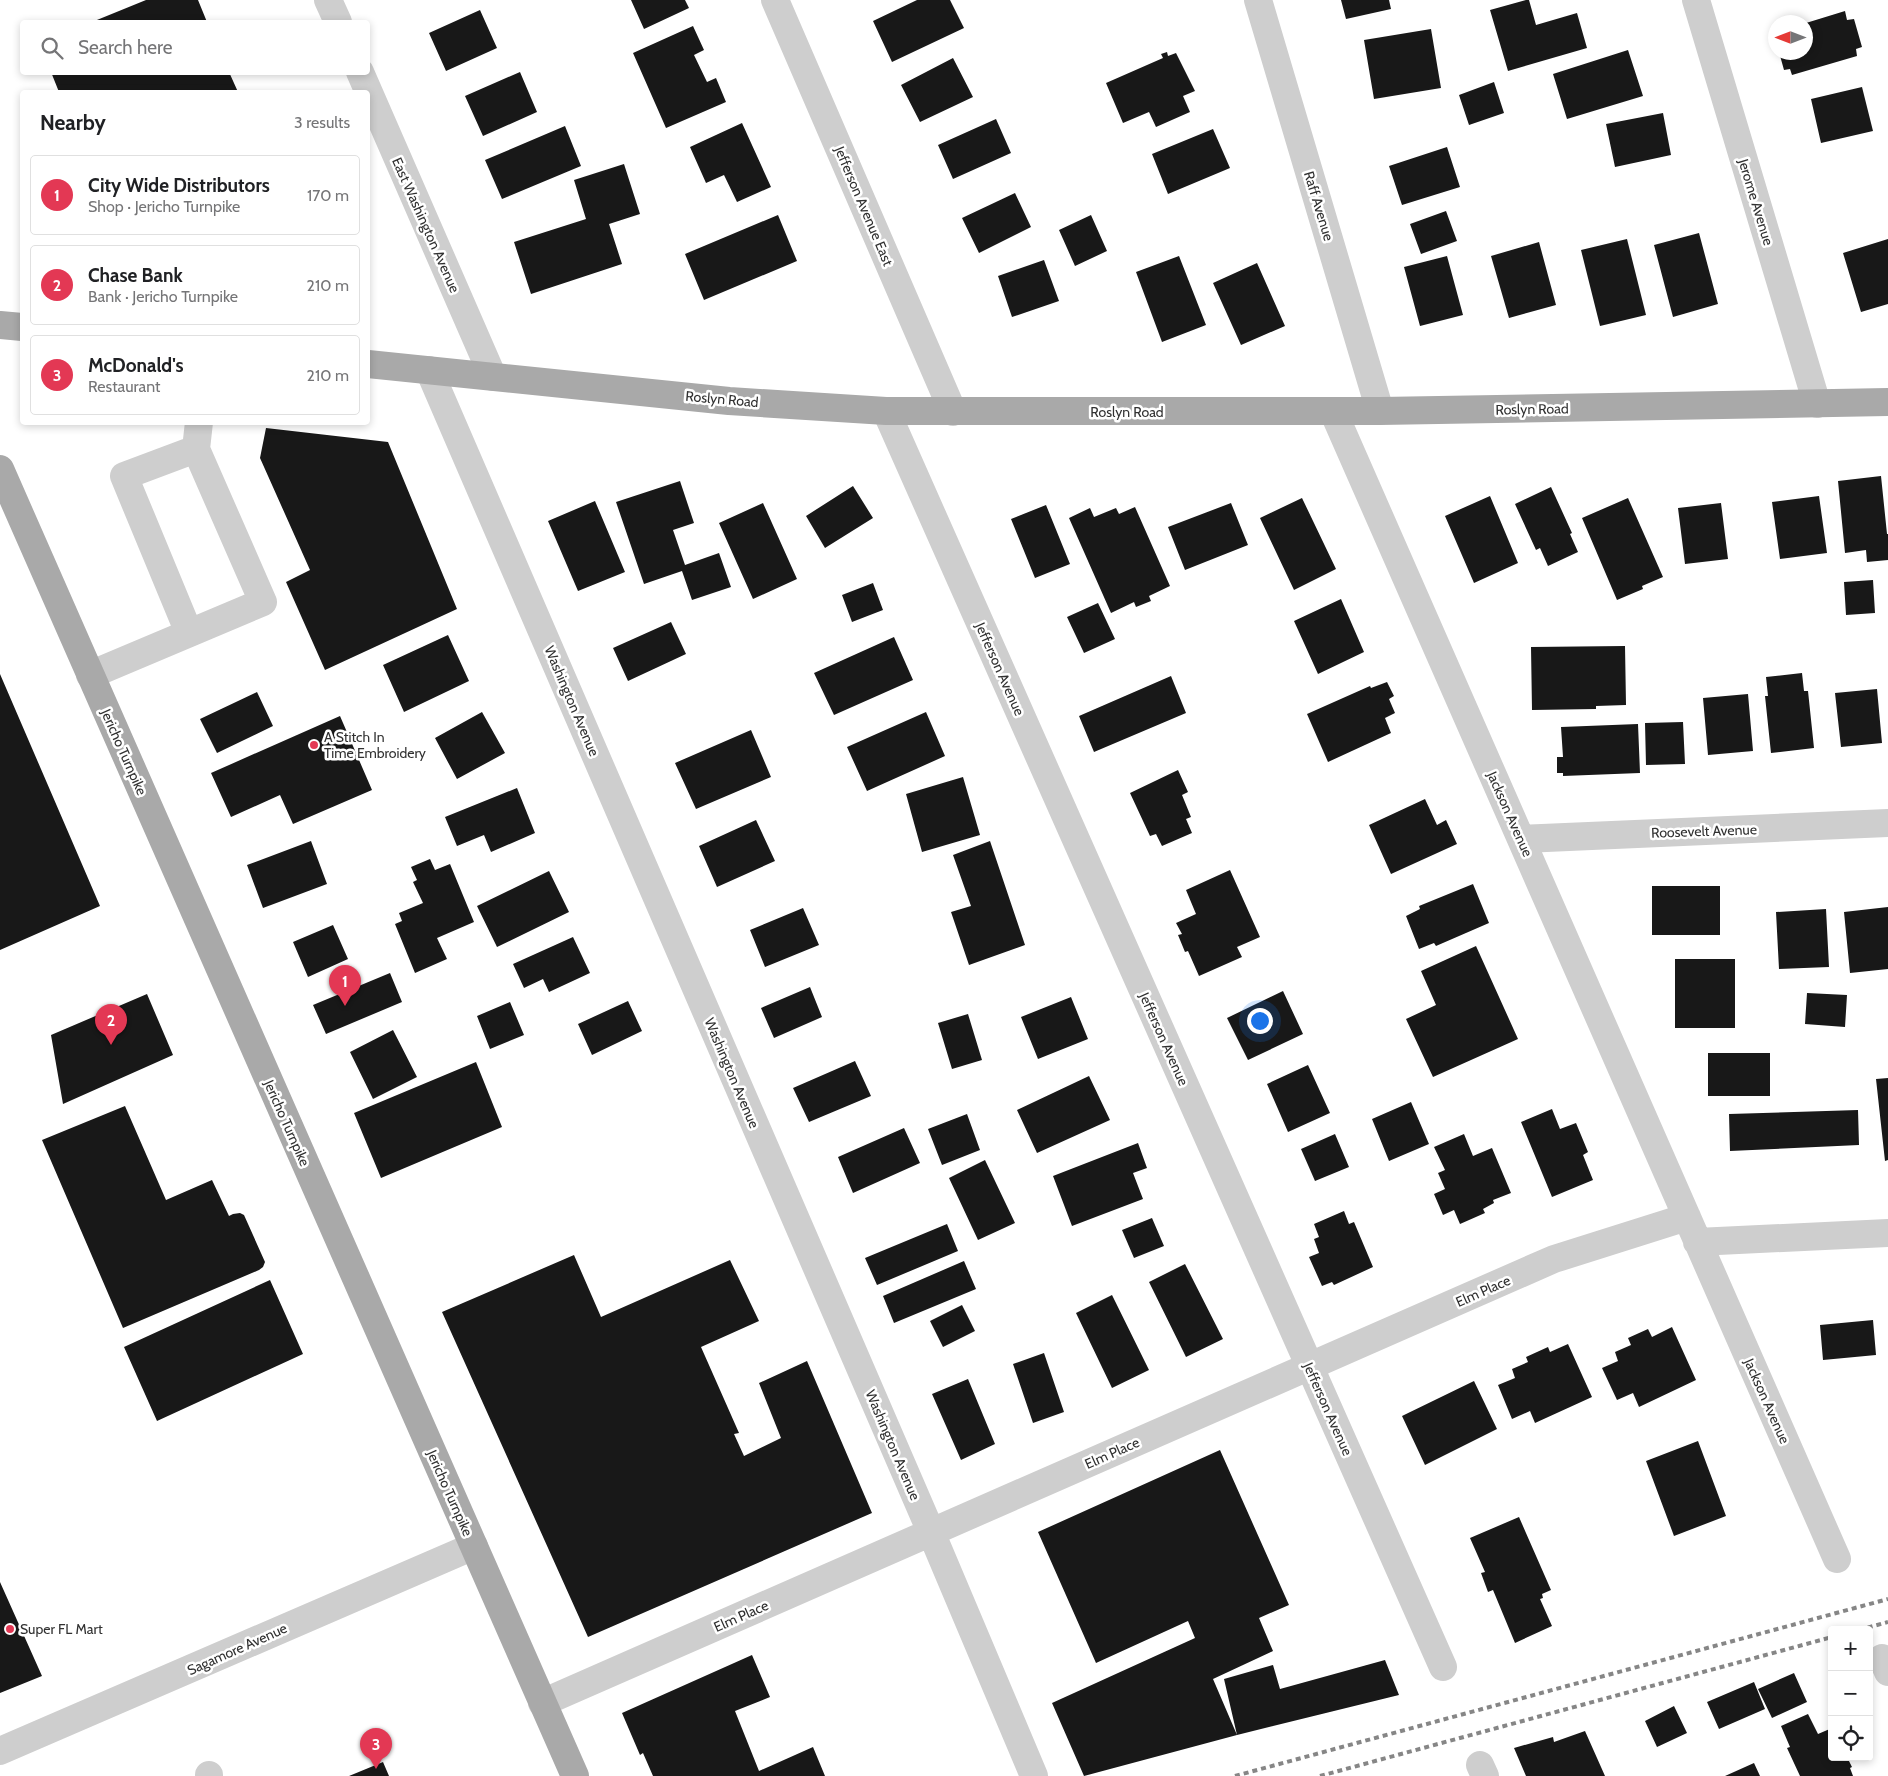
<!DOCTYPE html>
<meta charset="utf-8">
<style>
body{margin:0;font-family:Cabin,sans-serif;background:#f2f2f2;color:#202124}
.controls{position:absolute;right:15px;bottom:15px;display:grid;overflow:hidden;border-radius:5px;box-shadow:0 2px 8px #0003}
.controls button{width:45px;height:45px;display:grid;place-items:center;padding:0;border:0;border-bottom:1px solid #e0e0e0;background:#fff;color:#202124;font:25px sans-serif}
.compass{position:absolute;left:1768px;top:15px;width:45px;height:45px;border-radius:50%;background:#fff;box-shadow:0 2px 8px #0003;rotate:270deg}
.you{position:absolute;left:1259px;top:1020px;width:18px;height:18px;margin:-12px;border:4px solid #fff;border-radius:50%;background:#1a73e8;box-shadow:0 0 0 8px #1a73e833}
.badge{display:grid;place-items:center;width:32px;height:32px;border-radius:50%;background:#e33854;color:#fff;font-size:16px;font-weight:700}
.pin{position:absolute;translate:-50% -41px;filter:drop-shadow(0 1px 2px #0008)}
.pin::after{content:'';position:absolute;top:26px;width:18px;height:15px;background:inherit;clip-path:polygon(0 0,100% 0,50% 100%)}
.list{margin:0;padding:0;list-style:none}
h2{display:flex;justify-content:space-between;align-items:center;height:65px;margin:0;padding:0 20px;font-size:21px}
h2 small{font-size:16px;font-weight:400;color:#757577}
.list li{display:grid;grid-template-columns:32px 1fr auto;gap:15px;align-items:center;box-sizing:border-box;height:80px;margin:0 10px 10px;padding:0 10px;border:1px solid #e0e0e0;border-radius:5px}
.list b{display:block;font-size:19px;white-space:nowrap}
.list p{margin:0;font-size:16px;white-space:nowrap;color:#757577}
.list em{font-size:16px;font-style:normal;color:#757577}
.icon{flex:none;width:28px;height:28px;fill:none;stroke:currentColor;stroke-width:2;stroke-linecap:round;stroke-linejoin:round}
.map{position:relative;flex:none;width:1888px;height:1776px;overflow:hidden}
.search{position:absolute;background:#fff;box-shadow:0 2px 8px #0003;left:20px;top:20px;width:350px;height:55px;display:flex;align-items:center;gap:12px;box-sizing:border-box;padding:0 18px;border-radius:5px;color:#757577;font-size:19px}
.panel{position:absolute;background:#fff;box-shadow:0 2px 8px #0003;left:20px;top:90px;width:350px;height:335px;border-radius:5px}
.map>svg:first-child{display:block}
.building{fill:#181818}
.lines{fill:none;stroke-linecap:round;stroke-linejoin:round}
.minor{stroke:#cecece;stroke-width:28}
.major{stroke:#a9a9a9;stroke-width:28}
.rail{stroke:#868686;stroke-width:4;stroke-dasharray:5 4;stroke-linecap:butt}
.poi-dot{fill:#e33854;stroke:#fff;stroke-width:2}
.labels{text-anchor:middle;stroke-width:5;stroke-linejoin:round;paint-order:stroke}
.street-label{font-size:14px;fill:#313131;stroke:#fff}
.poi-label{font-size:14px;fill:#313131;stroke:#fff;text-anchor:start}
</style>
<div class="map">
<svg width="1888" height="1776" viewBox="0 0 1888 1776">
<rect width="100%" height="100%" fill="#fff"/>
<path class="building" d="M 146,0 L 198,0 L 207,22 L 92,22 Z
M 631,0 L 685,0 L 689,8 L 644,29 Z
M 917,0 L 950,0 L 964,28 L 892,62 L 873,21 Z
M 1341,0 L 1389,0 L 1391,9 L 1346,19 Z
M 1526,0 L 1529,0 L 1536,25 L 1577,13 L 1587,48 L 1508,71 L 1490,10 Z
M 480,10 L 497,48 L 446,71 L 429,33 Z
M 1845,11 L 1847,20 L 1854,19 L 1862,47 L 1856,49 L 1857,56 L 1792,75 L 1790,69 L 1784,70 L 1779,52 L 1806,52 L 1806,23 Z
M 693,26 L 704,50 L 694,55 L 707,82 L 716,78 L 726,102 L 666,128 L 633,53 Z
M 1431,29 L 1441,88 L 1374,99 L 1364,40 Z
M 1628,50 L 1643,96 L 1567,119 L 1553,74 Z
M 1167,52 L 1168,56 L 1176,53 L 1195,91 L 1183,96 L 1190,112 L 1156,127 L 1149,112 L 1123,123 L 1106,83 L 1163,58 L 1161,54 Z
M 953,58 L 973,97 L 920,122 L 901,85 Z
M 51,72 L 229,72 L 238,92 L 59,92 Z
M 520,72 L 537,112 L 483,136 L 465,96 Z
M 1494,82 L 1504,113 L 1469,125 L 1459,95 Z
M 1862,87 L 1873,131 L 1821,143 L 1811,99 Z
M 1663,113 L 1671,155 L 1615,167 L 1606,124 Z
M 996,119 L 1011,153 L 953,179 L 938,145 Z
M 742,123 L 771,187 L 737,202 L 724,175 L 706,183 L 690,147 Z
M 565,126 L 581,166 L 502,199 L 485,160 Z
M 1213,129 L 1230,168 L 1168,194 L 1152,154 Z
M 1447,147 L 1460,187 L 1402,205 L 1389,166 Z
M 624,164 L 640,214 L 609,224 L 622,264 L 531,294 L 514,242 L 586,219 L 574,180 Z
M 1015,193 L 1031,227 L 979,253 L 962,218 Z
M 1446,211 L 1457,241 L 1421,254 L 1410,224 Z
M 778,215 L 797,261 L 704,300 L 685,254 Z
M 1091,215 L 1107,251 L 1075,266 L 1059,230 Z
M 1699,233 L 1718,304 L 1673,317 L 1654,245 Z
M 1627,239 L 1646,315 L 1600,326 L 1581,250 Z
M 1888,239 L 1888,304 L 1861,312 L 1843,253 Z
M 1539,242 L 1556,305 L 1509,318 L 1491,256 Z
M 1179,256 L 1206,325 L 1162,342 L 1136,272 Z
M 1447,256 L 1463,315 L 1420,326 L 1404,267 Z
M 1044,260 L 1059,301 L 1012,317 L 998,276 Z
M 1257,263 L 1285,326 L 1241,345 L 1213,283 Z
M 266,428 L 388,442 L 457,609 L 325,670 L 286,582 L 310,570 L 260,458 Z
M 1881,476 L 1887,534 L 1888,534 L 1888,560 L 1867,562 L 1866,550 L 1845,553 L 1838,481 Z
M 680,481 L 694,523 L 673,530 L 685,565 L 719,553 L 731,587 L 692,600 L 682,571 L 644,584 L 616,502 Z
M 853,486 L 873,518 L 825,548 L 806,516 Z
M 1551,487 L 1572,533 L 1570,534 L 1578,552 L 1548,566 L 1540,548 L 1536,550 L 1515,504 Z
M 1490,496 L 1518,563 L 1474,583 L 1445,516 Z
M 1819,496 L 1827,553 L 1780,559 L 1772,502 Z
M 1302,498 L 1336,569 L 1294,590 L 1260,518 Z
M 1628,498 L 1663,577 L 1642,586 L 1643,589 L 1617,600 L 1582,518 Z
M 595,501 L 625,572 L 578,591 L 548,521 Z
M 763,503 L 797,579 L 753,599 L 719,523 Z
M 1231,503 L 1248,545 L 1185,570 L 1168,527 Z
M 1721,503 L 1728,559 L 1685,564 L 1678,508 Z
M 1046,505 L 1070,564 L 1035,578 L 1011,519 Z
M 1135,507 L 1170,586 L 1149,596 L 1151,601 L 1136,607 L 1134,602 L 1111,613 L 1069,518 L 1090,508 L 1094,517 L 1116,508 L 1119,514 Z
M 1873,580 L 1875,613 L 1846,615 L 1844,582 Z
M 873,583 L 883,610 L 852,622 L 842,595 Z
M 1341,599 L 1364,652 L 1318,674 L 1294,621 Z
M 1098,603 L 1115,639 L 1084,653 L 1067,617 Z
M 671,622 L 686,654 L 628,681 L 613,648 Z
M 448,635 L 469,681 L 404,712 L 383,665 Z
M 894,637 L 913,680 L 834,715 L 814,673 Z
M 1625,646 L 1626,705 L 1596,706 L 1596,709 L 1532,710 L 1531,647 Z
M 1802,673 L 1804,691 L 1808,691 L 1814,748 L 1771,753 L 1765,696 L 1768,696 L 1766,677 Z
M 0,674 L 100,906 L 0,950 Z
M 1171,676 L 1186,713 L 1094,752 L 1079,716 Z
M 1387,682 L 1394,696 L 1389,699 L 1395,713 L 1385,718 L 1391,733 L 1328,762 L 1307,714 L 1370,686 L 1371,688 Z
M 1877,689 L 1882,743 L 1841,747 L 1835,693 Z
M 257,692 L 273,726 L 217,753 L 200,719 Z
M 1748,694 L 1753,751 L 1708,755 L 1703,698 Z
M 482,712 L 505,753 L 457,779 L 435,738 Z
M 926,712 L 945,756 L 867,791 L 847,747 Z
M 340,716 L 372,790 L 293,824 L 280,795 L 231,817 L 211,773 Z
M 1683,722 L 1685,764 L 1646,765 L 1645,723 Z
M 1638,724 L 1640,773 L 1563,776 L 1563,773 L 1557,773 L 1557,757 L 1563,757 L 1561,727 Z
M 751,730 L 771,777 L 696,809 L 675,763 Z
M 1178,770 L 1188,792 L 1182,795 L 1191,817 L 1186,819 L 1192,833 L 1162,846 L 1156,834 L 1150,836 L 1130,793 Z
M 963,777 L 980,835 L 922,852 L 906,794 Z
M 517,788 L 535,833 L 491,852 L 484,835 L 457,846 L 445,817 Z
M 1425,799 L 1437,825 L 1446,820 L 1457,844 L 1391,874 L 1369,825 Z
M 756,820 L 775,861 L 717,887 L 699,846 Z
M 311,841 L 327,884 L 263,908 L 247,865 Z
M 990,841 L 1025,945 L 969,965 L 951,912 L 971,906 L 953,855 Z
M 430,859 L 435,870 L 450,864 L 474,922 L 437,938 L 447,959 L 415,973 L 395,924 L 402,921 L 399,913 L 423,903 L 413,882 L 417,880 L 411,867 Z
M 1230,870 L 1260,937 L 1237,947 L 1242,957 L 1199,976 L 1188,951 L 1185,952 L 1178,935 L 1182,934 L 1176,923 L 1196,914 L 1186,890 Z
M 549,871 L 569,912 L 497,947 L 477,906 Z
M 1473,884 L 1489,923 L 1436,946 L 1434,943 L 1419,949 L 1406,916 L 1420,909 L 1419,906 Z
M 1652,886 L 1720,886 L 1720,935 L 1652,935 Z
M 1888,907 L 1888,969 L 1850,973 L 1844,912 Z
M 803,908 L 819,945 L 765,967 L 750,930 Z
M 1826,909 L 1829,967 L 1779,969 L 1776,912 Z
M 333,925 L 348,959 L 308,977 L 293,942 Z
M 573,937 L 590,973 L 549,992 L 543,979 L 524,988 L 513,964 Z
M 1476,946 L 1518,1039 L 1433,1077 L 1406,1019 L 1436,1005 L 1421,971 Z
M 1675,959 L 1735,959 L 1735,1028 L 1675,1028 Z
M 390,973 L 402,1002 L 326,1034 L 313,1005 Z
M 810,987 L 822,1017 L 774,1038 L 761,1008 Z
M 1283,991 L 1303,1034 L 1248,1060 L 1227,1018 Z
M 1807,993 L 1847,995 L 1845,1027 L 1805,1024 Z
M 147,994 L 173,1055 L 63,1104 L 51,1035 Z
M 1071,997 L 1088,1039 L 1038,1059 L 1021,1017 Z
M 628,1001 L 642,1031 L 592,1055 L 578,1024 Z
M 510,1002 L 524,1035 L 490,1049 L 477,1016 Z
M 968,1014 L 982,1060 L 952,1069 L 938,1023 Z
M 393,1030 L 417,1077 L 373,1099 L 350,1052 Z
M 1708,1053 L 1770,1053 L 1770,1096 L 1708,1096 Z
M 855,1061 L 871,1096 L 809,1122 L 793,1088 Z
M 476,1062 L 502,1127 L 381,1178 L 354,1113 Z
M 1308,1065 L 1330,1113 L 1288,1132 L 1267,1084 Z
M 1089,1076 L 1110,1120 L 1037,1153 L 1017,1110 Z
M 1888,1078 L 1888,1160 L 1885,1161 L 1876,1079 Z
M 1411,1102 L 1429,1144 L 1389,1161 L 1372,1119 Z
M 125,1106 L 166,1200 L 212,1180 L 229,1216 L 233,1214 L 240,1213 L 244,1215 L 265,1262 L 263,1267 L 259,1270 L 123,1328 L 42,1140 Z
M 1552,1109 L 1560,1129 L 1576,1123 L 1588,1152 L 1583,1155 L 1593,1180 L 1552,1197 L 1521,1122 Z
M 1858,1110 L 1859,1145 L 1730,1151 L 1729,1114 Z
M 967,1114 L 980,1150 L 942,1165 L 928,1129 Z
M 904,1128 L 920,1163 L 853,1193 L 838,1157 Z
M 1335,1134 L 1349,1167 L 1315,1181 L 1301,1149 Z
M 1464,1134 L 1473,1156 L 1492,1148 L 1511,1193 L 1493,1200 L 1494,1203 L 1483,1209 L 1485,1213 L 1460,1224 L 1454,1210 L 1443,1215 L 1434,1194 L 1445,1189 L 1438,1173 L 1445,1170 L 1434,1147 Z
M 1138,1143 L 1147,1168 L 1133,1173 L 1143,1199 L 1072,1226 L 1053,1176 Z
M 985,1160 L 1015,1223 L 978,1240 L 949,1178 Z
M 1344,1211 L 1349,1224 L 1354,1222 L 1373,1267 L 1334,1285 L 1332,1282 L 1322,1286 L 1309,1257 L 1319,1253 L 1314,1239 L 1319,1237 L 1314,1224 Z
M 1152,1218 L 1164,1246 L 1134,1258 L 1122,1230 Z
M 947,1224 L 958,1251 L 877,1285 L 865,1258 Z
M 574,1255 L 601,1317 L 730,1260 L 759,1321 L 701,1347 L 739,1433 L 734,1434 L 744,1456 L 781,1438 L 759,1383 L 807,1361 L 872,1513 L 588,1637 L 442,1312 Z
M 964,1261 L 976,1289 L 894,1323 L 883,1296 Z
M 1185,1264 L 1223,1339 L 1186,1357 L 1149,1282 Z
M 270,1280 L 303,1354 L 157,1421 L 124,1347 Z
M 1112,1295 L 1149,1370 L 1112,1388 L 1076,1313 Z
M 962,1305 L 975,1331 L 943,1347 L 930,1321 Z
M 1873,1320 L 1876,1355 L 1823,1360 L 1820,1325 Z
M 1672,1327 L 1696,1380 L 1639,1407 L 1633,1393 L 1617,1400 L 1602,1368 L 1618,1361 L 1615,1352 L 1631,1345 L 1628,1338 L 1648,1329 L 1652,1337 Z
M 1568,1344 L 1592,1397 L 1535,1423 L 1530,1411 L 1512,1419 L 1498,1385 L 1515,1378 L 1512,1369 L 1528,1362 L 1526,1357 L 1548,1347 L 1550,1352 Z
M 1044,1353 L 1064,1412 L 1033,1423 L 1013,1364 Z
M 968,1379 L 995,1444 L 961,1460 L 932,1394 Z
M 1474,1381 L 1497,1429 L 1425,1465 L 1402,1416 Z
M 1698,1441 L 1726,1516 L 1674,1536 L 1646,1461 Z
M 1220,1450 L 1289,1605 L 1259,1618 L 1273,1651 L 1213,1679 L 1237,1735 L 1084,1776 L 1052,1703 L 1195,1638 L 1188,1621 L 1096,1663 L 1038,1532 Z
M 1519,1517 L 1551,1590 L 1542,1594 L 1543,1598 L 1540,1599 L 1552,1626 L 1515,1643 L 1493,1590 L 1488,1592 L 1481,1573 L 1485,1572 L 1470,1538 Z
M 0,1582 L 42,1676 L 0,1693 Z
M 752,1655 L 770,1697 L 735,1711 L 759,1771 L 813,1747 L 825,1776 L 653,1776 L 643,1753 L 640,1755 L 622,1713 Z
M 1385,1660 L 1399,1695 L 1237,1735 L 1224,1679 L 1273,1665 L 1280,1689 Z
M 1794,1673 L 1807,1702 L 1772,1718 L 1758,1689 Z
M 1754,1682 L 1765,1709 L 1719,1729 L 1707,1702 Z
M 1674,1706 L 1687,1733 L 1657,1747 L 1645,1721 Z
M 1808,1714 L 1818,1734 L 1832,1728 L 1832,1757 L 1847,1757 L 1852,1767 L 1850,1768 L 1853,1776 L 1800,1776 L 1787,1748 L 1790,1747 L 1781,1726 Z
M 1585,1731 L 1605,1776 L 1526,1776 L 1514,1748 L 1553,1737 L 1554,1742 Z
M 383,1762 L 389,1776 L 349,1776 Z
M 1754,1763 L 1760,1776 L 1725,1776 Z"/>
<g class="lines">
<path class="minor" d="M 328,0 L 338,22
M 775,0 L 953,412
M 1258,0 L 1380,411
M 1696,0 L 1817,404
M 360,72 L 493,377
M 429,370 L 931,1532 L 1034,1776
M 886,411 L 1443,1667
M 1333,411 L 1837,1559
M 196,449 L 199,422
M 90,675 L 263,602 L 196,449 L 124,476 L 189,633
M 1521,839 L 1888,823
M 1697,1242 L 1888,1233
M 1882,1658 L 1888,1672
M 542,1703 L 1554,1259 L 1687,1217
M 0,1751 L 474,1546
M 1480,1765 L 1485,1776
M 209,1775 L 209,1776"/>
<path class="major" d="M 0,325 L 22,327
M 368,364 L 729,401 L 886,411 L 1380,411 L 1888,402
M 0,469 L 575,1776"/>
<path class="rail" d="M 1859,1630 L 1888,1622
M 1235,1776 L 1888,1599
M 1320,1776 L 1832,1637"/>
</g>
<g class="poi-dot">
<circle cx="314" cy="745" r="5"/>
<circle cx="10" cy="1629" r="5"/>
</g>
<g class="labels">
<g class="street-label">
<text transform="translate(1756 202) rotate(73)" y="5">Jerome Avenue</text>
<text transform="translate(864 206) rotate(67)" y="5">Jefferson Avenue East</text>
<text transform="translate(1319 206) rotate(73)" y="5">Raff Avenue</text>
<text transform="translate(426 225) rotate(66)" y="5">East Washington Avenue</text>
<text transform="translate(722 399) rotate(5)" y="5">Roslyn Road</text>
<text transform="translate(1532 409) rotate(-1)" y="5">Roslyn Road</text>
<text x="1127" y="417">Roslyn Road</text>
<text transform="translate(1000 669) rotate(66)" y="5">Jefferson Avenue</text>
<text transform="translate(572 701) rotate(67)" y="5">Washington Avenue</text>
<text transform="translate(124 752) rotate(66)" y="5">Jericho Turnpike</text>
<text transform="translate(1510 814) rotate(66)" y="5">Jackson Avenue</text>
<text transform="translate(1704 831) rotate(-2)" y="5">Roosevelt Avenue</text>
<text transform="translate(1164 1039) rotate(66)" y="5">Jefferson Avenue</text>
<text transform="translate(732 1073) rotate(67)" y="5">Washington Avenue</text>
<text transform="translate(287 1123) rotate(66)" y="5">Jericho Turnpike</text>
<text transform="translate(1483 1291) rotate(-24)" y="5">Elm Place</text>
<text transform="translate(1767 1401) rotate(66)" y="5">Jackson Avenue</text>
<text transform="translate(1328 1409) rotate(66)" y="5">Jefferson Avenue</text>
<text transform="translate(893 1445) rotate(67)" y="5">Washington Avenue</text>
<text transform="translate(1112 1453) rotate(-24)" y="5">Elm Place</text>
<text transform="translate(450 1493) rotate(66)" y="5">Jericho Turnpike</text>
<text transform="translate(741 1616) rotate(-24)" y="5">Elm Place</text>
<text transform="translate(237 1649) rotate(-24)" y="5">Sagamore Avenue</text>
</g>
<g class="poi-label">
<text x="324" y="742">A Stitch In<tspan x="324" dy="16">Time Embroidery</tspan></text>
<text x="20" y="1634">Super FL Mart</text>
</g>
</g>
</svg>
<div class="controls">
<button>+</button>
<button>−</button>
<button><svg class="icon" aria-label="locate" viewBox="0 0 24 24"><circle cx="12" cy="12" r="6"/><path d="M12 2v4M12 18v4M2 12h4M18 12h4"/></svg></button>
</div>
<svg class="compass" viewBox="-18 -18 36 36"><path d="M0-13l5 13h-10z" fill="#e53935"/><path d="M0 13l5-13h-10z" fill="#757577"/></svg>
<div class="you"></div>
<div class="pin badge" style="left:345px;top:1006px">1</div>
<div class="pin badge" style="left:111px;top:1045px">2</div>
<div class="pin badge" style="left:376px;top:1769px">3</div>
<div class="search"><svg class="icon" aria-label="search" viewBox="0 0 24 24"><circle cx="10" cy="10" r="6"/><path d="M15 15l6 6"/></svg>Search here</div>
<section class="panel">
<h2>Nearby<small>3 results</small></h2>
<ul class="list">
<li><span class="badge">1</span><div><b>City Wide Distributors</b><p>Shop · Jericho Turnpike</p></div><em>170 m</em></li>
<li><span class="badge">2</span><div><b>Chase Bank</b><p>Bank · Jericho Turnpike</p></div><em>210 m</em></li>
<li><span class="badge">3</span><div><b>McDonald's</b><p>Restaurant</p></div><em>210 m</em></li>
</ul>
</section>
</div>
